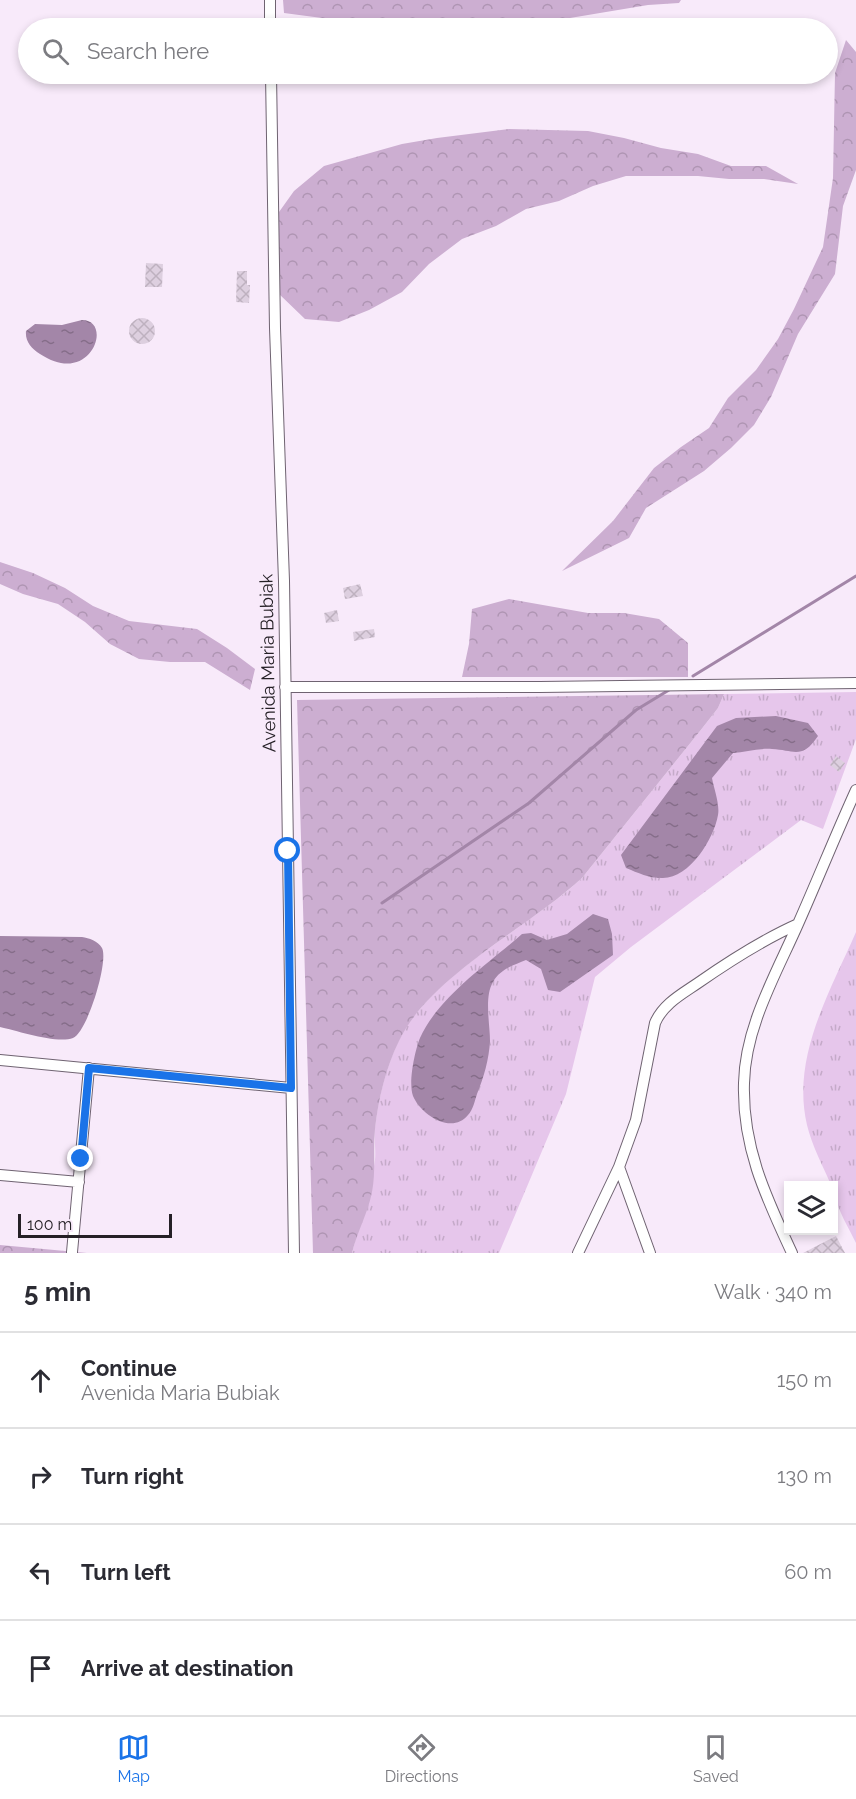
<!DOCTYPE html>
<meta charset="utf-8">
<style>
body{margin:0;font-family:Raleway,sans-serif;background:#f7f7f7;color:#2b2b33}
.controls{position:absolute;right:18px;bottom:18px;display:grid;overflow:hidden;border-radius:0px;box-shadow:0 3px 9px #0003}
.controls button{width:54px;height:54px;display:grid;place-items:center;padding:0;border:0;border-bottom:2px solid #e1e1e2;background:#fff;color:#2b2b33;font:30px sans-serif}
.scale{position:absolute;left:18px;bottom:15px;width:154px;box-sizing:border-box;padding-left:6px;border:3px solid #252026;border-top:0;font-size:16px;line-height:21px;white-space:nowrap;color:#252026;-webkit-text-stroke:4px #f8eafa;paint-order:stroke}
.stop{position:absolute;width:18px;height:18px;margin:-14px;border:4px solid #1a73e8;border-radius:50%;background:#fff}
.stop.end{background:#1a73e8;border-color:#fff;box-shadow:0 2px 6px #0008}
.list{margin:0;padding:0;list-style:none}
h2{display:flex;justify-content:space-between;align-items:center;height:78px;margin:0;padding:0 24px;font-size:26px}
h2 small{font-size:20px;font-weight:400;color:#7c7c81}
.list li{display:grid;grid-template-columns:39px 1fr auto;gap:18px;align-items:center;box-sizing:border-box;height:96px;padding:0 24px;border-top:2px solid #e1e1e2}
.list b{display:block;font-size:22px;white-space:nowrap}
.list p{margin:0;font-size:20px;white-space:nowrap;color:#7c7c81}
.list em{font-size:20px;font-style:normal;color:#7c7c81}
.icon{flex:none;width:33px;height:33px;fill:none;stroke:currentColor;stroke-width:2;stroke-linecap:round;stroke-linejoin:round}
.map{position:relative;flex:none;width:856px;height:1253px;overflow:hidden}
.search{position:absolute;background:#fff;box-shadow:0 3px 9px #0003;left:18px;right:18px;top:18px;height:66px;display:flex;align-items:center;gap:15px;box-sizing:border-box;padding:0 21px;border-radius:33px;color:#7c7c81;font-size:22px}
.sheet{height:462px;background:#fff}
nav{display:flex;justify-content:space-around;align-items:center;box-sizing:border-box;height:84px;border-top:2px solid #e1e1e2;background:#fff;font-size:16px;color:#7c7c81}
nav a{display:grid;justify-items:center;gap:3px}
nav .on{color:#1a73e8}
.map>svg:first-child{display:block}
.grass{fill:url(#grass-tufts)}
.forest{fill:url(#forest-crowns)}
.water{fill:url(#water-ripples)}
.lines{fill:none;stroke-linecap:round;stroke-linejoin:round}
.stream{stroke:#a386a8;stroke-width:3}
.building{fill:url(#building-cross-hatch)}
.minor-casing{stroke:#6f6371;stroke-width:12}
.minor{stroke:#fff;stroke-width:10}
.route{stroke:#1a73e8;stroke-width:8}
.labels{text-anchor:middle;stroke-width:5;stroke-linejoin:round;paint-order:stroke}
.street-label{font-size:18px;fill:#252026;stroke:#f8eafa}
</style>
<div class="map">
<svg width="856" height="1253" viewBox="0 0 856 1253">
<defs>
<pattern id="grass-tufts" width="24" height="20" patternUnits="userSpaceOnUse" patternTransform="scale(1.5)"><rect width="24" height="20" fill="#e6c6eb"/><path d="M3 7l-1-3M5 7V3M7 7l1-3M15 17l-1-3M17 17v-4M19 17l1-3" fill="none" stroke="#c5aac9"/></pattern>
<pattern id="forest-crowns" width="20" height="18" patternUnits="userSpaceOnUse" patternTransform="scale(1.5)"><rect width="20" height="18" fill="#ccaed1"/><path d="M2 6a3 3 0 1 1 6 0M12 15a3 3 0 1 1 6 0" fill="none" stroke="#af95b3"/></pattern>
<pattern id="water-ripples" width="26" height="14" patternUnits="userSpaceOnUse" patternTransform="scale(1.5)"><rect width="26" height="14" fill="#a386a8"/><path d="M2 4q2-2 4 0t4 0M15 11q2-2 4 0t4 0" fill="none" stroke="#856d89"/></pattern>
<pattern id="building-cross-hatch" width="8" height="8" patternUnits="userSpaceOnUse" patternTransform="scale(1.5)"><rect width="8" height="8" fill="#ddcfdf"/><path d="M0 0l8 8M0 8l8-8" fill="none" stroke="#beb1bf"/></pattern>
</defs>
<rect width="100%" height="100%" fill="#f8eafa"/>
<path class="grass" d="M 856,692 L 856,739 L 823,829 L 801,820 L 631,947 L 595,977 L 566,1094 L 499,1253 L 352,1253 C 359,1225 371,1188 375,1160 C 376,1150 374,1139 375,1128 C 378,1099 386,1067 399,1040 C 431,975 528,928 582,878 L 700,731 L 718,708 L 724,694 Z
M 856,932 L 856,1243 C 848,1226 834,1205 834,1186 L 831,1185 C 823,1166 812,1146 807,1125 C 791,1057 830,992 856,932 Z"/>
<path class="forest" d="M 283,0 L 681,0 L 679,3 L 648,5 L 546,22 L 394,22 L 322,18 L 284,13 Z
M 846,40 L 856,52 L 856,170 L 843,206 L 835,274 L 798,334 L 771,397 L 754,425 L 731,448 L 704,471 L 646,508 L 629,538 L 562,571 L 613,521 L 654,468 L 681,447 L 709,428 L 728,398 L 756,370 L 778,339 L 794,309 L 823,247 L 833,178 L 835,73 Z
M 509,129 L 588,131 L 624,138 L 661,148 L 698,154 L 731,166 L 766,166 L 798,184 L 764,179 L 729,179 L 698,176 L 626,176 L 593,186 L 559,201 L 526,209 L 496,226 L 462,239 L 429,264 L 402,292 L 369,310 L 339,322 L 305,319 L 277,292 L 274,219 L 294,191 L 324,166 L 402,144 L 437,138 Z
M 0,562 L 33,573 L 65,588 L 93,606 L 129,621 L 197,629 L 227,648 L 255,669 L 250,690 L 205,662 L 170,662 L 139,659 L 110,644 L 85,622 L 58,604 L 23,594 L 0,584 Z
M 509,599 L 588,613 L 624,613 L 659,619 L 688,643 L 688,677 L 462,677 L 469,644 L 472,609 Z
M 724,694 L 718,708 L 700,731 L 582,878 C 528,928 430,976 399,1041 C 386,1067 378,1100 375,1129 C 373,1150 376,1171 372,1192 C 368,1213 357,1232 352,1253 L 313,1253 L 297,700 Z
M 0,1245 L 87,1253 L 0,1253 Z"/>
<path class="water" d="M 82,320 C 114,320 91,388 40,354 C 31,348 25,341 26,331 L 35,324 L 62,325 Z
M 776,716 L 808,723 L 818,736 C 802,760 794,750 772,749 C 759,748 745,752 733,753 L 712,778 C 714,789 720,805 718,815 C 714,839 689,879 662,878 C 649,878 638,873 626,868 L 621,855 L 717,726 L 736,718 Z
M 593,914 L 608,919 L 612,934 L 613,955 L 560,992 L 548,990 L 541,969 L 526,960 C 514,965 500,969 493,982 C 484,997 490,1024 490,1041 C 489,1059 484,1077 477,1094 C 475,1100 473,1110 468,1115 C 452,1135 421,1115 413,1096 C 408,1083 415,1050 420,1038 C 439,996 488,964 522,934 L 531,933 L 547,940 L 567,934 Z
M 0,936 L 82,937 C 89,938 98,941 102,948 C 109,961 87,1033 73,1038 C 57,1044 18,1031 0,1027 Z"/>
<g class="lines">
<path class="stream" d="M 693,676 L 856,576
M 382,903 L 529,803 L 636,710 L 669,690"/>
</g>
<path class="building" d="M 146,263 L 163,264 L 162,287 L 145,287 Z
M 237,271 L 247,271 L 247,285 L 250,285 L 249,303 L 236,302 Z
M129 331a13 13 0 1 1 26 0a13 13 0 1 1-26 0Z
M 360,584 L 363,596 L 345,599 L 343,588 Z
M 337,610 L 339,621 L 326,623 L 324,613 Z
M 374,629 L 375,637 L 354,641 L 353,632 Z
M 836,756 L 845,763 L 839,772 L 830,765 Z
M 836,1236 L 845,1253 L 803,1253 Z"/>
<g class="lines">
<defs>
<path id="minor" d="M 270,0 L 270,28
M 271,74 L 275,328 L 284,581 L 294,1253
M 285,687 L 540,687 L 856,683
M 0,1060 L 291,1088
M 619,1167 L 650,1253
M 0,1175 L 79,1182
M 72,1252 L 89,1068
M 578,1253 L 619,1167 L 636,1120 L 655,1023 C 663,1004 682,994 698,983 C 731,960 762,940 798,924
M 792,1253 C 766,1197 742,1147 744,1083 C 745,1027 776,974 798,924 C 818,879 836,834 856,790"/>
</defs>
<use href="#minor" class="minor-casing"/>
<use href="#minor" class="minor"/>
</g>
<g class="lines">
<path class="route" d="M 81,1159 L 89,1068 L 291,1088 L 288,851"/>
</g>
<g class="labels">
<g class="street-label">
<text transform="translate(268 663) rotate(-91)" y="6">Avenida Maria Bubiak</text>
</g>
</g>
</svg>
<div class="controls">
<button><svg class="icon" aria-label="layers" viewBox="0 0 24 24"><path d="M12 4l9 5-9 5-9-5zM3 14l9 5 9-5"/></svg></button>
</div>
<div class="scale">100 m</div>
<div class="stop" style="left:288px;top:851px"></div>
<div class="stop end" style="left:81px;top:1159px"></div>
<div class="search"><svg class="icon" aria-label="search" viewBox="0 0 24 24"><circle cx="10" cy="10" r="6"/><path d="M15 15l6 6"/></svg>Search here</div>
</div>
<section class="sheet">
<h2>5 min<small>Walk · 340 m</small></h2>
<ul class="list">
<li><svg class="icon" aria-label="ahead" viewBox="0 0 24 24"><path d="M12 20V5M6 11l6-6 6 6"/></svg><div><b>Continue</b><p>Avenida Maria Bubiak</p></div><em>150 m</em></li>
<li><svg class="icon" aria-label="right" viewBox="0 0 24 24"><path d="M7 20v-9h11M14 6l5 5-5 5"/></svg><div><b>Turn right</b></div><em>130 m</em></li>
<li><svg class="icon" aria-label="left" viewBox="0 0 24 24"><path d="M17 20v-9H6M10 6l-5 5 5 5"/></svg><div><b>Turn left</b></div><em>60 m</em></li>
<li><svg class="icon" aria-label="arrive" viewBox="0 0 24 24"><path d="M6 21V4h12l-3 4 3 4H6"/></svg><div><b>Arrive at destination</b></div></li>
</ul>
</section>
<nav>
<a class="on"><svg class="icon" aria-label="map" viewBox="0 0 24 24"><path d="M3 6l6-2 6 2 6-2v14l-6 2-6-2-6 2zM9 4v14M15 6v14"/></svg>Map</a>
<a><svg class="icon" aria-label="directions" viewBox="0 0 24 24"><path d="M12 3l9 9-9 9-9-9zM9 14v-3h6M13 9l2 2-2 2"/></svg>Directions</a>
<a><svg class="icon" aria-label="saved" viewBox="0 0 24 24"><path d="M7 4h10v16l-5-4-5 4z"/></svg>Saved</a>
</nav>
